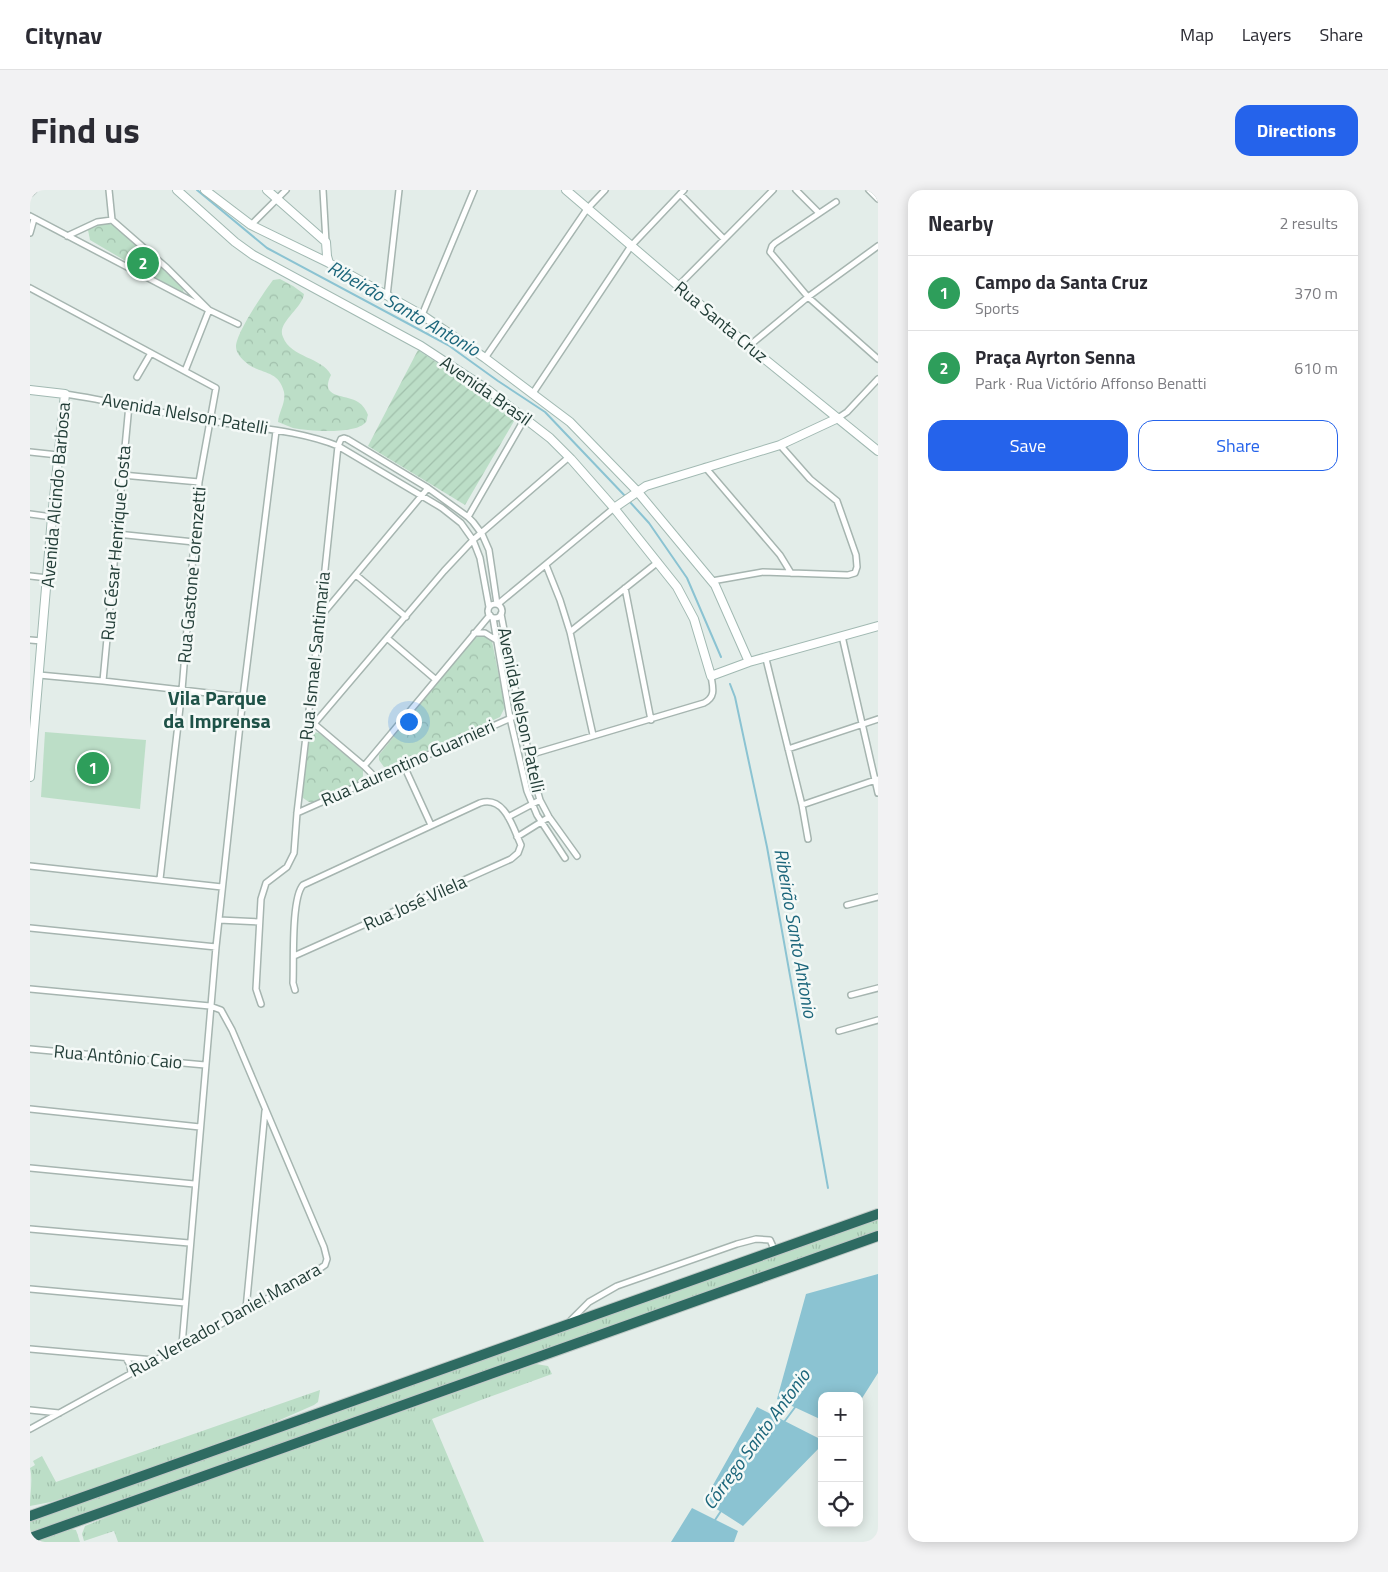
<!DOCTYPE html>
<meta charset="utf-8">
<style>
body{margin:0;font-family:"Titillium Web",sans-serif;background:#f2f2f3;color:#2b2b33}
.controls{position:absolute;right:15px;bottom:15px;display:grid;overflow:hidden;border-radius:10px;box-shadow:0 2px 12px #0003}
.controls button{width:45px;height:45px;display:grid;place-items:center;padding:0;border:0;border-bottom:1px solid #e1e1e2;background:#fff;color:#2b2b33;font:25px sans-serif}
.you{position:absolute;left:378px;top:531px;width:18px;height:18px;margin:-12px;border:4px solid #fff;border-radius:50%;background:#1a73e8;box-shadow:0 0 0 8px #1a73e833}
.badge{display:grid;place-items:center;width:32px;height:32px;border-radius:50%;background:#2563eb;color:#fff;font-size:16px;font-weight:700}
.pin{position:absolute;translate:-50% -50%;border:2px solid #fff;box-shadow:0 1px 5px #0006}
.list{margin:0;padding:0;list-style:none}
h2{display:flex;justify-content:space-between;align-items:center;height:65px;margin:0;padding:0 20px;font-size:21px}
h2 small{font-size:16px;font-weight:400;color:#7c7c81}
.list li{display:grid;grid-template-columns:32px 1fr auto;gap:15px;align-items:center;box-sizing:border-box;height:75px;padding:0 20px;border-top:1px solid #e1e1e2}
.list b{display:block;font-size:19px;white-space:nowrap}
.list p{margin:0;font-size:16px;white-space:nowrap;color:#7c7c81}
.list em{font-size:16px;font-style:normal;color:#7c7c81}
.actions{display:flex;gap:10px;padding:15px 20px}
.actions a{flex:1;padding:11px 0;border:1px solid #2563eb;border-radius:15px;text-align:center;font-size:18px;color:#2563eb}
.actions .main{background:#2563eb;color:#fff}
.icon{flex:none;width:28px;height:28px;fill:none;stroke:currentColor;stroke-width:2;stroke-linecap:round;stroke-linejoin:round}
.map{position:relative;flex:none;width:848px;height:1352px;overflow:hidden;border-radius:15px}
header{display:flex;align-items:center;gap:30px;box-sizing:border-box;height:70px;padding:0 25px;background:#fff;border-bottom:1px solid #e1e1e2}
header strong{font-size:24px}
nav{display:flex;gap:28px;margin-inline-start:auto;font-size:18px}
.intro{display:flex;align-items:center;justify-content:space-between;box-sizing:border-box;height:120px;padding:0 30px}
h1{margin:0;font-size:35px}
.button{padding:12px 22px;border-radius:15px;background:#2563eb;color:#fff;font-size:18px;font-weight:700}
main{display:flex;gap:30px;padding:0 30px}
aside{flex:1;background:#fff;border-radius:15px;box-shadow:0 2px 12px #0003}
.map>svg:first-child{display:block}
.grass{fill:url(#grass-tufts)}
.forest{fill:url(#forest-crowns)}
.garden{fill:url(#garden-furrows)}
.pitch{fill:#bcdec7}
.water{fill:#8bc3d2}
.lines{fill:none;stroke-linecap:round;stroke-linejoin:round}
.stream{stroke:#8bc3d2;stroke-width:2}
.street-casing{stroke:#a6b5b0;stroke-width:8}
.secondary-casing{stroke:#a1b9b2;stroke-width:10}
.highway-casing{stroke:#c1c9c7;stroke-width:12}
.street{stroke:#fff;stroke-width:5}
.secondary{stroke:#fff;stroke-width:8}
.highway{stroke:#2e6b62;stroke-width:10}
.labels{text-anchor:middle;stroke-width:5;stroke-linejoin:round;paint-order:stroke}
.street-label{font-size:18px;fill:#233e38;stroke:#f4f9f7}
.water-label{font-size:19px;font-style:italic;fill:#1c667b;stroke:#f4f9f7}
.quarter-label{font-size:20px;font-weight:bold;fill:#1e5147;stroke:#f4f9f7}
</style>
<header>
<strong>Citynav</strong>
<nav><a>Map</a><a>Layers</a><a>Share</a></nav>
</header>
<div class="intro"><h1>Find us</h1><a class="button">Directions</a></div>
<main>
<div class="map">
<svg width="848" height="1352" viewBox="0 0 848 1352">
<defs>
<pattern id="grass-tufts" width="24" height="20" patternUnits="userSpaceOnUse" patternTransform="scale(1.25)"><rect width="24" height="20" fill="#bcdec7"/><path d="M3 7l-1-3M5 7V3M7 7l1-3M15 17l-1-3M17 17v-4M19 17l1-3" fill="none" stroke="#a1c0ac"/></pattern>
<pattern id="forest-crowns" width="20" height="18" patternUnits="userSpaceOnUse" patternTransform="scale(1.25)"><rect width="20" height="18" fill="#bcdec7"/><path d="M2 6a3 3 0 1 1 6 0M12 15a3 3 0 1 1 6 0" fill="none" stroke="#a1c0ac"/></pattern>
<pattern id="garden-furrows" width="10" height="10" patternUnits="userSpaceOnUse" patternTransform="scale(1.25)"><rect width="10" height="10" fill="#bcdec7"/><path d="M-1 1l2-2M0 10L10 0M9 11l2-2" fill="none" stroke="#a1c0ac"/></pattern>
</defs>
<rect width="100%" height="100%" fill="#e3ede9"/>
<path class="grass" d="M 848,1028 L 848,1043 L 0,1344 L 0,1329 Z
M 506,1174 L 518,1176 L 522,1184 L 451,1210 L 402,1229 L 454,1352 L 88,1352 L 84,1341 L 54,1351 L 52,1344 L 55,1336 L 89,1322 Z
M 290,1200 L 288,1212 L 284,1215 L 243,1233 L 65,1298 L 21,1312 L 0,1316 C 0,1304 3,1289 0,1278 L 5,1275 L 3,1271 L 12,1266 L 26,1292 Z
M 41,1339 L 46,1340 L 50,1352 L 3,1352 Z"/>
<path class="forest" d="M 74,33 L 85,35 L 152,97 L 155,106 L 60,50 L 58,40 Z
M 250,89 L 263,96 L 274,104 C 272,119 246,133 253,147 C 261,168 292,167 301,185 C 289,209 315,204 328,212 C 333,215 336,220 338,225 C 337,227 337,231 336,232 C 326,245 277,241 263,238 C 258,236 253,234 248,232 C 249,221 256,213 254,202 C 249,181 233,184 219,175 C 214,171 206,164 206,157 C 206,143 234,102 243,90 Z
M 454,444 L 458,446 L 462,451 L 475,517 L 470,527 L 363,577 L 354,577 L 349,570 L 349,565 L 442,449 Z
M 284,542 L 289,543 L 333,580 L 333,586 L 329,592 L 284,612 L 279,612 L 273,608 L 272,604 L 279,548 Z"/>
<path class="garden" d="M 388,160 L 487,226 L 435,315 L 338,256 Z"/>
<path class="pitch" d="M 15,542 L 116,550 L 110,619 L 11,607 Z"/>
<path class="water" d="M 848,1084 L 848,1183 L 829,1213 L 829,1206 L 792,1206 L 792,1230 L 747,1209 L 776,1104 Z
M 727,1217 L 792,1250 L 792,1255 L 713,1336 L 674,1311 Z
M 662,1318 L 708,1341 L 704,1352 L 641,1352 Z"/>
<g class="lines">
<path class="stream" d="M 167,0 L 237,58 L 418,155 L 468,191 L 515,222 L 596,307
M 599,311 L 619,333 L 657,388 L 691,467
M 700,494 L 705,507 L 737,657 L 798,998
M 754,1232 L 766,1216
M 685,1330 L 691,1321"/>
<defs>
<path id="street" d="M 79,0 L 82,30 L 137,78 L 179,120 L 208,134
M 293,0 L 296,52
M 766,0 L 789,23
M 839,0 L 848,9
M 0,4 L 4,0
M 650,4 L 694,49
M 806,12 L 745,53 L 742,56 L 740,62 L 778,107 L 848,169
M 0,26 L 179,120 L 155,181
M 221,35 L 256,0
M 0,43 L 4,29
M 37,46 L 67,32 L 82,30
M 648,96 L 743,0
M 0,98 L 186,198 L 169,292 L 152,500 L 130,689
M 357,106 L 369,0
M 392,125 L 444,0
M 719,156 L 778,107 L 848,56
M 455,168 L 557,19 L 575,0
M 107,187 L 121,163
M 503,203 L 601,56 L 654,0
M 35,204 C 84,211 132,224 181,231 C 223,238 268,240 308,256 L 412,318 L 431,333 L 443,350 L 450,368 L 459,417
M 808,228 L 817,222 L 848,189
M 0,262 L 28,265
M 675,277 L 750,365 L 761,383
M 92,285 L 169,292
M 0,324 L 22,327
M 438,327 L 495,228
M 87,344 L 164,352
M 516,375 L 530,410 L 540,442 L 563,545
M 326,385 L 376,427
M 0,386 L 18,388
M 682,391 L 733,382 L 818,385 L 825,383 L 827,377 L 826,365 L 807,311 L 780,289 L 750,255
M 595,398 L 621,530
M458 421a7 7 0 1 1 14 0a7 7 0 1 1-14 0Z
M 468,414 L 584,318
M 471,424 L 490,524 L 506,596 L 510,610 L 519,627 L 547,666
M 291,426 L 398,298
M 463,428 L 480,528 L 497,601 L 507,625 L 535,668
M 540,442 L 628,372
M 444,443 L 455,443 L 466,450
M 812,446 L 848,603
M 357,448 L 405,489
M 0,450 L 12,451
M 736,469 L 772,615
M 9,485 L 73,491 L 213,507
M 73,491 L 99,215
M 282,532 L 334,576 L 346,588
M 284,534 L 414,381 L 443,350 L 539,267
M 758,559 L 848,529
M 499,565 L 674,513 C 686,507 683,498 681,486
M 334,576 L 460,425
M 374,576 L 401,635
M 267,623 L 490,524
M 478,627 L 510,610
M 487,647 L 519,627
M 778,649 L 772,615 L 848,589
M 0,676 L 192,697
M 817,715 L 848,707
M 189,730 L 229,732
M 0,738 L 186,757
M 264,766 L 481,669 L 488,663 L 491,655 C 483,638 475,605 450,613 L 273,695 C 261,708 264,773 263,793 L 265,800
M 0,799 L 180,816 L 191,820 L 202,840 L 294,1057 L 297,1069 L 295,1075 L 282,1084 L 0,1239
M 821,805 L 848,798
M 231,814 L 226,799 L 231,709 L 236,693 L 257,677 L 264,663 L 267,623 L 290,427 L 308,256 L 311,249 L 314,248 L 317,249 L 398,298 L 438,327 L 443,332 L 452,344 L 459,360 L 467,414
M 809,841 L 848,830
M 0,859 L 175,875
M 0,919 L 170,937
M 0,978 L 164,994
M 0,1039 L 159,1053
M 0,1099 L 155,1113
M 216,1119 L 235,921
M 541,1130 L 559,1112 L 587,1096 L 707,1054 L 726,1049 L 740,1050 L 745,1061
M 152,1155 L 186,757 L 213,507 L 246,241
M 0,1159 L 124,1170
M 96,1168 L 100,1175 L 101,1183
M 0,1220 L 29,1223"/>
<path id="secondary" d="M 147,0 L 205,52 L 223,65 L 391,156 L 458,200 L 520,248 L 541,269 L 584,318 L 647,397 L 664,429 L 681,486 L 719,472 L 848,436
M 175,0 L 221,35 L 299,73 L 392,125 L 455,168 L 540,232 L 607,301 L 685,395 L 719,472
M 237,0 L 296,52 L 297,66 L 299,73
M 536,0 L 721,158 L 848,261
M 0,200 L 35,204 L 22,327 L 0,587
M 584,318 L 616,296 L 750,255 L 808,228"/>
<path id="highway" d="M 0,1326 L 848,1024
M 0,1348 L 848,1046"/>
</defs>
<use href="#street" class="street-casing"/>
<use href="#secondary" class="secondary-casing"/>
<use href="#highway" class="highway-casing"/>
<use href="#street" class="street"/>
<use href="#secondary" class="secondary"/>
<use href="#highway" class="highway"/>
</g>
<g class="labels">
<g class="street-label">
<text transform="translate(691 132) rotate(40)" y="6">Rua Santa Cruz</text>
<text transform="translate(456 201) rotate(35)" y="6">Avenida Brasil</text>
<text transform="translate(155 224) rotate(10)" y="6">Avenida Nelson Patelli</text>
<text transform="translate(26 305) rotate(-85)" y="6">Avenida Alcindo Barbosa</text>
<text transform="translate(86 353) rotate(-85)" y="6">Rua César Henrique Costa</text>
<text transform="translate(162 385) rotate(-85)" y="6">Rua Gastone Lorenzetti</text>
<text transform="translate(285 466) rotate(-84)" y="6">Rua Ismael Santimaria</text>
<text transform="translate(491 520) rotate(78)" y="6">Avenida Nelson Patelli</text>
<text transform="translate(378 573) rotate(-24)" y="6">Rua Laurentino Guarnieri</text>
<text transform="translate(385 713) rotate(-24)" y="6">Rua José Vilela</text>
<text transform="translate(88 867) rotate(5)" y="6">Rua Antônio Caio</text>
<text transform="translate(195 1130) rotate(-29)" y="6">Rua Vereador Daniel Manara</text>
</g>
<g class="water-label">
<text transform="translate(374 118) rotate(30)" y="7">Ribeirão Santo Antonio</text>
<text transform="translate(766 743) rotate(80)" y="7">Ribeirão Santo Antonio</text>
<text transform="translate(726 1249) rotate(-54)" y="7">Córrego Santo Antonio</text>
</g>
<g class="quarter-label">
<text x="187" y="515">Vila Parque<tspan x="187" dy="23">da Imprensa</tspan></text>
</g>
</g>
</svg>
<div class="controls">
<button>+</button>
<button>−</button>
<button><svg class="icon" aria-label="locate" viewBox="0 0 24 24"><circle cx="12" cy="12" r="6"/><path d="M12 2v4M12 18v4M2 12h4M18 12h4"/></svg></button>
</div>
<div class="you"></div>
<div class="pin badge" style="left:63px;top:578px;background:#2e9e5b">1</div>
<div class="pin badge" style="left:113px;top:73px;background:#2e9e5b">2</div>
</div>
<aside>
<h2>Nearby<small>2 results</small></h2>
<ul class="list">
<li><span class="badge" style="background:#2e9e5b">1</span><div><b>Campo da Santa Cruz</b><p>Sports</p></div><em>370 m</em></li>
<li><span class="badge" style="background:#2e9e5b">2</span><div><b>Praça Ayrton Senna</b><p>Park · Rua Victório Affonso Benatti</p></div><em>610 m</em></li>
</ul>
<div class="actions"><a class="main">Save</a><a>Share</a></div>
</aside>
</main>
